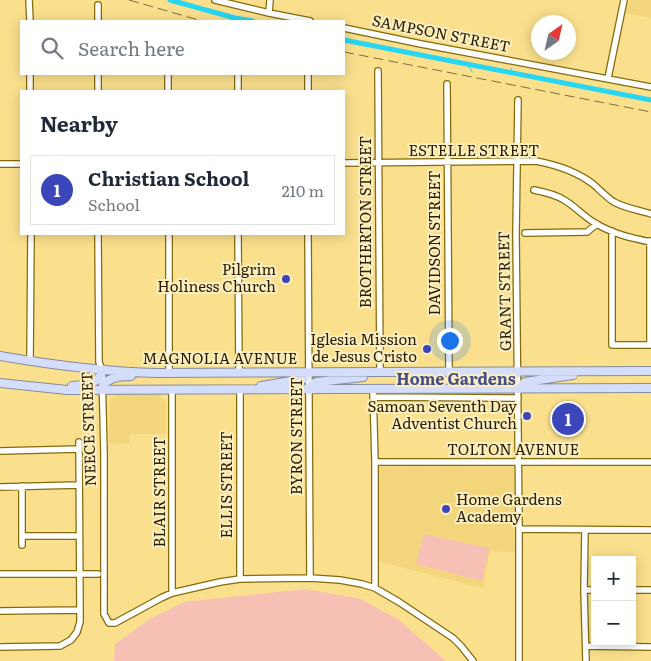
<!DOCTYPE html>
<meta charset="utf-8">
<style>
body{margin:0;font-family:Literata,serif;background:#f6f6f7;color:#1f2937}
.controls{position:absolute;right:15px;bottom:15px;display:grid;overflow:hidden;border-radius:0px;box-shadow:0 2px 12px #0003}
.controls button{width:45px;height:45px;display:grid;place-items:center;padding:0;border:0;border-bottom:1px solid #e0e1e3;background:#fff;color:#1f2937;font:25px sans-serif}
.compass{position:absolute;left:531px;top:15px;width:45px;height:45px;border-radius:50%;background:#fff;box-shadow:0 2px 12px #0003;rotate:34deg}
.you{position:absolute;left:449px;top:340px;width:18px;height:18px;margin:-12px;border:4px solid #fff;border-radius:50%;background:#1a73e8;box-shadow:0 0 0 8px #1a73e833}
.badge{display:grid;place-items:center;width:32px;height:32px;border-radius:50%;background:#3b46ba;color:#fff;font-size:16px;font-weight:700}
.pin{position:absolute;translate:-50% -50%;border:2px solid #fff;box-shadow:0 1px 5px #0006}
.list{margin:0;padding:0;list-style:none}
h2{display:flex;justify-content:space-between;align-items:center;height:65px;margin:0;padding:0 20px;font-size:21px}
h2 small{font-size:16px;font-weight:400;color:#747a83}
.list li{display:grid;grid-template-columns:32px 1fr auto;gap:15px;align-items:center;box-sizing:border-box;height:70px;margin:0 10px 10px;padding:0 10px;border:1px solid #e0e1e3;border-radius:0px}
.list b{display:block;font-size:19px;white-space:nowrap}
.list p{margin:0;font-size:16px;white-space:nowrap;color:#747a83}
.list em{font-size:16px;font-style:normal;color:#747a83}
.icon{flex:none;width:28px;height:28px;fill:none;stroke:currentColor;stroke-width:2;stroke-linecap:round;stroke-linejoin:round}
.map{position:relative;flex:none;width:651px;height:661px;overflow:hidden}
.search{position:absolute;background:#fff;box-shadow:0 2px 12px #0003;left:20px;top:20px;width:325px;height:55px;display:flex;align-items:center;gap:12px;box-sizing:border-box;padding:0 18px;border-radius:0px;color:#747a83;font-size:19px}
.panel{position:absolute;background:#fff;box-shadow:0 2px 12px #0003;left:20px;top:90px;width:325px;height:145px;border-radius:0px}
.map>svg:first-child{display:block}
.built{fill:#f3d67b}
.green{fill:#f7c0b4}
.lines{fill:none;stroke-linecap:round;stroke-linejoin:round}
.stream{stroke:#28d6f3;stroke-width:1}
.canal{stroke:#28d6f3;stroke-width:5}
.minor-casing{stroke:#836b0b;stroke-width:8}
.major-casing{stroke:#858b9f;stroke-width:10}
.minor{stroke:#fff;stroke-width:5.5}
.major{stroke:#d4ddf9;stroke-width:8}
.rail{stroke:#7e6d3a;stroke-width:1;stroke-dasharray:10 5;stroke-linecap:butt}
.poi-dot{fill:#3b46ba;stroke:#fdeebf;stroke-width:2}
.labels{text-anchor:middle;stroke-width:4;stroke-linejoin:round;paint-order:stroke}
.street-label{font-size:15px;fill:#271d00;stroke:#fdeebf}
.poi-label{font-size:15px;fill:#271d00;stroke:#fdeebf;text-anchor:end}
.neighbourhood-label{font-size:16px;font-weight:bold;fill:#424f8c;stroke:#fdeebf}
</style>
<div class="map">
<svg width="651" height="661" viewBox="0 0 651 661">
<rect width="100%" height="100%" fill="#fae08d"/>
<path class="built" d="M 631,0 L 651,0 L 651,18 L 625,13 L 627,6 Z
M 158,394 L 166,402 L 166,434 L 130,434 L 129,444 L 109,443 L 110,401 L 116,395 Z
M 432,466 L 514,467 L 515,552 L 490,551 L 483,588 L 377,561 L 379,467 Z"/>
<path class="green" d="M 424,534 L 489,548 L 482,581 L 416,564 Z
M 305,589 L 361,599 L 399,620 L 446,661 L 114,661 L 115,644 L 150,619 L 184,602 Z"/>
<g class="lines">
<path class="stream" d="M 450,61 L 450,58
M 468,65 L 472,72
M 510,73 L 512,68"/>
<path class="canal" d="M 170,0 L 235,18 L 253,21
M 344,40 L 651,100"/>
<defs>
<path id="minor" d="M 29,0 L 30,21
M 215,0 L 269,13 L 310,21
M 269,13 L 270,0
M 98,21 L 98,5
M 344,28 L 421,44 L 651,87
M 378,71 L 380,373
M 30,74 L 30,91
M 168,74 L 168,91
M 608,78 L 624,0
M 447,84 L 449,373
M 98,91 L 98,74
M 238,91 L 238,74
M 308,91 L 308,74
M 518,100 L 516,233 L 519,529 L 519,661
M 344,163 L 536,161 C 557,165 576,171 593,184 C 600,190 606,197 614,202 C 625,208 638,210 651,214
M 0,164 L 21,164
M 534,190 C 544,192 555,194 564,200 C 575,206 584,217 595,223 C 613,234 631,238 651,242
M 612,231 L 612,345 L 651,345
M 525,233 L 587,232 L 597,224
M 98,234 L 99,362 L 102,370 L 104,454 L 104,614 L 109,623 L 115,623 L 161,598 L 172,593 L 220,582 L 240,579 L 310,578 L 340,580 L 362,584 L 375,588 L 399,602 L 453,638 L 461,646 L 473,661
M 169,234 L 169,373
M 238,234 L 239,373
M 308,234 L 310,578
M 650,241 L 650,345
M 30,361 L 31,234
M 172,390 L 172,593
M 240,390 L 240,579
M 373,390 L 375,462 L 375,588
M 373,397 L 518,398
M 0,451 L 79,449
M 375,462 L 651,462
M 22,486 L 22,545
M 0,487 L 79,485
M 519,529 L 651,530
M 585,530 L 584,590 L 586,661
M 22,536 L 79,536
M 0,574 L 98,574
M 584,590 L 595,590
M 632,590 L 651,590
M 0,611 L 80,610
M 586,646 L 651,647
M 0,647 L 60,646 L 71,640 L 77,632 L 80,622 L 80,612 L 79,442"/>
<path id="major" d="M 0,356 C 52,365 105,372 158,373 L 651,371
M 0,383 L 67,390 L 651,388
M 461,385 L 513,377 L 518,372
M 72,386 C 84,385 100,385 102,370
M 261,386 L 304,379 L 309,373
M 102,389 C 105,377 120,376 131,376
M 518,389 L 525,382 L 573,375
M 309,390 L 312,384 L 317,382 L 363,377"/>
</defs>
<use href="#minor" class="minor-casing"/>
<use href="#major" class="major-casing"/>
<use href="#minor" class="minor"/>
<use href="#major" class="major"/>
<path class="rail" d="M 129,0 L 202,21
M 344,52 L 651,112"/>
</g>
<g class="poi-dot">
<circle cx="286" cy="279" r="5"/>
<circle cx="427" cy="349" r="5"/>
<circle cx="527" cy="416" r="5"/>
<circle cx="446" cy="509" r="5"/>
</g>
<g class="labels">
<g class="street-label">
<text transform="translate(441 34) rotate(11)" y="5">SAMPSON STREET</text>
<text x="474" y="156">ESTELLE STREET</text>
<text transform="translate(366 222) rotate(-90)" y="5">BROTHERTON STREET</text>
<text transform="translate(435 243) rotate(-90)" y="5">DAVIDSON STREET</text>
<text transform="translate(505 291) rotate(-91)" y="5">GRANT STREET</text>
<text x="220" y="364">MAGNOLIA AVENUE</text>
<text transform="translate(89 429) rotate(-92)" y="5">NEECE STREET</text>
<text transform="translate(297 436) rotate(-90)" y="5">BYRON STREET</text>
<text x="513" y="455">TOLTON AVENUE</text>
<text transform="translate(227 485) rotate(-90)" y="5">ELLIS STREET</text>
<text transform="translate(160 492) rotate(-90)" y="5">BLAIR STREET</text>
</g>
<g class="poi-label">
<text x="276" y="275">Pilgrim<tspan x="276" dy="17">Holiness Church</tspan></text>
<text x="417" y="345">Iglesia Mission<tspan x="417" dy="17">de Jesus Cristo</tspan></text>
<text x="517" y="412">Samoan Seventh Day<tspan x="517" dy="17">Adventist Church</tspan></text>
<text x="456" y="505" text-anchor="start">Home Gardens<tspan x="456" dy="17">Academy</tspan></text>
</g>
<g class="neighbourhood-label">
<text x="456" y="385">Home Gardens</text>
</g>
</g>
</svg>
<div class="controls">
<button>+</button>
<button>−</button>
</div>
<svg class="compass" viewBox="-18 -18 36 36"><path d="M0-13l5 13h-10z" fill="#e53935"/><path d="M0 13l5-13h-10z" fill="#747a83"/></svg>
<div class="you"></div>
<div class="pin badge" style="left:568px;top:419px">1</div>
<div class="search"><svg class="icon" aria-label="search" viewBox="0 0 24 24"><circle cx="10" cy="10" r="6"/><path d="M15 15l6 6"/></svg>Search here</div>
<section class="panel">
<h2>Nearby<small></small></h2>
<ul class="list">
<li><span class="badge">1</span><div><b>Christian School</b><p>School</p></div><em>210 m</em></li>
</ul>
</section>
</div>
